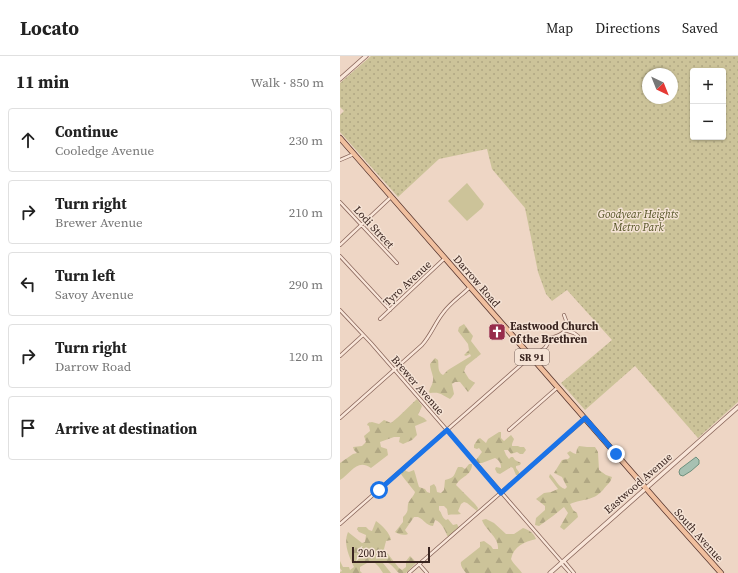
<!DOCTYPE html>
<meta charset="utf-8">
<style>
body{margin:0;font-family:"Source Serif 4",serif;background:#f6f6f6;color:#222}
.controls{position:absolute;right:12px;top:12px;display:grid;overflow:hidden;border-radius:4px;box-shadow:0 1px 3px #0004}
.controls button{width:36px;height:36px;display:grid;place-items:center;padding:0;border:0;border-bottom:1px solid #e0e0e0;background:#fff;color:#222;font:20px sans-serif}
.compass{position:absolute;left:302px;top:12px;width:36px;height:36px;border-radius:50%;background:#fff;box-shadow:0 1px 3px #0004;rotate:137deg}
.scale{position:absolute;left:12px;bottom:10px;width:78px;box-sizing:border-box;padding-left:4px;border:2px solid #39241f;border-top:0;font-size:11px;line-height:14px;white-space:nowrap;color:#39241f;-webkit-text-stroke:3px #f5e3d5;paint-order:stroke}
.stop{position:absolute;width:12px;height:12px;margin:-9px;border:3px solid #1a73e8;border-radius:50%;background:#fff}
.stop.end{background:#1a73e8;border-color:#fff;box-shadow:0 1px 4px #0008}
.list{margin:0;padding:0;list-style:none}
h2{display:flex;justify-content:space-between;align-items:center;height:52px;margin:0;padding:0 16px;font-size:17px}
h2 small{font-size:13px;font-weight:400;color:#767676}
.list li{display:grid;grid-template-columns:26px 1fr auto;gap:12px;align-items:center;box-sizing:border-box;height:64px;margin:0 8px 8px;padding:0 8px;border:1px solid #e0e0e0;border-radius:4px}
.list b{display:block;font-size:15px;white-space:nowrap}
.list p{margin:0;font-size:13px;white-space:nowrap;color:#767676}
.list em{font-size:13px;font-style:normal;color:#767676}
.icon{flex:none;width:22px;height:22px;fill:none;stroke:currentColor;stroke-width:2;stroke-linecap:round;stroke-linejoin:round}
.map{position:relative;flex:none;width:398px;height:517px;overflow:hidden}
header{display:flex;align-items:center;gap:24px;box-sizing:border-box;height:56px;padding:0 20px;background:#fff;border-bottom:1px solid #e0e0e0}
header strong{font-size:19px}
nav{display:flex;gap:22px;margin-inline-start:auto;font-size:14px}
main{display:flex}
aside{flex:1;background:#fff}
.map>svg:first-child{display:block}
.forest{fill:url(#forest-firs)}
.park{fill:url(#park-dots);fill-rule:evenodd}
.pitch{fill:#ccc399}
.water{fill:#a7c1b2;stroke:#6d907d}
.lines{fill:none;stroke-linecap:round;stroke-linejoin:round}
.minor-casing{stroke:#89665b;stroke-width:4}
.tertiary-casing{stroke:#89665b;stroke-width:5}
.primary-casing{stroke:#57362f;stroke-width:6}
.minor{stroke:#f9e6d9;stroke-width:2.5}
.tertiary{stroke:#f9e6d9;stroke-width:3.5}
.primary{stroke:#f0bf9e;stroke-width:4.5}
.route{stroke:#1a73e8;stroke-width:5}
.labels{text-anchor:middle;stroke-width:3;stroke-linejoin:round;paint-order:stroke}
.shield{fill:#f5e3d5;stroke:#715d56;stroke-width:1}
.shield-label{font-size:10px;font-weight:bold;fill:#39241f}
.park-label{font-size:11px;font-style:italic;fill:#555426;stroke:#f5e3d5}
.street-label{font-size:11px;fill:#39241f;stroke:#f5e3d5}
.poi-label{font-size:11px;font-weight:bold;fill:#39241f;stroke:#f5e3d5;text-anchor:start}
</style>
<header>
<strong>Locato</strong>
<nav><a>Map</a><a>Directions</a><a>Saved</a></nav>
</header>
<main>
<aside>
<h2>11 min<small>Walk · 850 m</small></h2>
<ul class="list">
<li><svg class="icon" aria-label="ahead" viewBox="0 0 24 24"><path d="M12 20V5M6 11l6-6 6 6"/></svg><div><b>Continue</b><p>Cooledge Avenue</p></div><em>230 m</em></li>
<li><svg class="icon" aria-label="right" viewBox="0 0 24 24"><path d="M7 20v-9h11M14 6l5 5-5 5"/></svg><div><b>Turn right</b><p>Brewer Avenue</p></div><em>210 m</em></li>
<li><svg class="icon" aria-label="left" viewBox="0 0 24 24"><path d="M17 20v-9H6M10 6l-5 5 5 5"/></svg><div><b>Turn left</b><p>Savoy Avenue</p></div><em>290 m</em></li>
<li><svg class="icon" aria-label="right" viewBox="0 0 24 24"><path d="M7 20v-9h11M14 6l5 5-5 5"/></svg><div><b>Turn right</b><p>Darrow Road</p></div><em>120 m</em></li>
<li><svg class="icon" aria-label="arrive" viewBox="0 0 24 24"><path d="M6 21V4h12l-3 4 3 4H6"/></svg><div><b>Arrive at destination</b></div></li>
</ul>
</aside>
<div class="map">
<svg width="398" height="517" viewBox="0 0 398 517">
<defs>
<pattern id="forest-firs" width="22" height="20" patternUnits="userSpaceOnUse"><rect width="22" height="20" fill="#ccc399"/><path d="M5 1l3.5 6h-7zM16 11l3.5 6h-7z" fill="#b0a783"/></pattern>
<pattern id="park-dots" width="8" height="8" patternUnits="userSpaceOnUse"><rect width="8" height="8" fill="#ccc399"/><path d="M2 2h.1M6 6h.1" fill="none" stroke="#b0a783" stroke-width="1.8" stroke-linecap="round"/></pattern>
</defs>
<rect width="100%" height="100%" fill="#eed6c5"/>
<path class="forest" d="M 124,268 L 133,280 L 131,285 L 141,298 L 126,310 L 124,315 L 129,323 L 135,327 L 128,336 L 120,326 L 115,326 L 112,328 L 114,338 L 112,341 L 110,343 C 100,338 101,336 90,337 L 89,336 C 90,331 94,327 93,321 C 92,316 90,312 90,308 L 95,302 L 98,304 C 99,309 97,316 103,319 L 108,314 L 131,300 L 130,298 L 126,300 L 124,299 L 129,294 L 128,288 L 118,275 L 119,271 Z
M 77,343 L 82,350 L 78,359 L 84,362 L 87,365 L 75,370 L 77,379 L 72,384 L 63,388 L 59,386 L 60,381 L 54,381 L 40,386 L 41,391 L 47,393 L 48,399 L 31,412 C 17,402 11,417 0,424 L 0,407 L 13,398 L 17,397 L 14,394 L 13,391 L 22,390 L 26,386 L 24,380 L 30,375 L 29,370 L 27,369 L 28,367 L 32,366 L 39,368 L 44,364 L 51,367 C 60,360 68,351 77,343 Z
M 159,376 L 161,376 L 161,382 L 164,385 L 171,379 L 174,383 L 172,388 L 172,390 L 178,390 L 180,391 L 184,391 L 186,394 L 183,398 L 180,398 L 177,396 L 171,398 L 168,394 L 164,394 L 166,399 L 169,403 L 171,401 L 173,401 L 175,404 L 181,407 L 180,409 L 176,410 L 176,412 L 179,416 L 179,419 L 176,419 L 173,412 L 171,411 L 160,418 L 157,417 L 155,413 L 156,411 L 161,412 C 161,407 159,404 155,402 L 142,407 L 138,407 L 136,404 L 142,396 L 139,392 L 137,393 L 134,392 L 134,389 L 138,383 L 140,382 L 146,387 L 148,383 Z
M 239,390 L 247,391 L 255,391 L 258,396 L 259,414 L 266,419 L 272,421 C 270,428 267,428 263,434 C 252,446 244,442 230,448 L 233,454 L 237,457 L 238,461 L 224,474 L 220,471 L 228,457 L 224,451 L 213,460 L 199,470 L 195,469 L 196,462 L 205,454 L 205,450 L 196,443 L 204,437 L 211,436 L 218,433 L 209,421 L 210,418 C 216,423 218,431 225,433 L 227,431 L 222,421 L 214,417 L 222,404 L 228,403 L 230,401 L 227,397 L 230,395 L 233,397 L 236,398 L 237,393 Z
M 129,408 L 132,408 C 132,420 121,420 116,429 L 135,448 L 138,452 L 137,455 L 127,447 L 124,446 L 121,448 L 118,455 L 121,458 C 116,459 112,458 108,459 L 107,453 L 104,450 L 99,450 L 99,454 C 102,457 102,462 106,464 L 108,463 L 113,469 L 117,468 L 119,472 L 108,481 C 105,475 102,466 95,464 L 93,470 C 85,469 85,464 78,461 L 74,461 L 65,474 L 68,478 C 64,480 58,478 55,476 L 63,466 L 63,461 C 69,455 67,455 68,448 C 69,444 74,440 75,436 L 63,421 L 61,418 L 62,415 L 65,413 L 66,415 L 69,416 L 74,414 C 76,420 77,425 79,431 L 85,433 L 87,436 L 90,437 L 90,430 L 94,428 L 96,431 L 97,436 L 101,437 L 104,434 L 105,424 C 116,421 113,420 118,411 L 122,411 L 125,413 Z
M 146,463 L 154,467 L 166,478 L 174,478 L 183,472 C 189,474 194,477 196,483 C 184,486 174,490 171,503 C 173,508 179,512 182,517 L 126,517 C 123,513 120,510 121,506 L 140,491 L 140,486 L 144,485 L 151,490 L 153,493 L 158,493 C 159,481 145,474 142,464 Z
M 36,465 C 42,469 50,477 51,484 L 46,485 L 44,493 L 59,512 L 62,514 L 66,511 L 66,505 L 70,500 L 74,504 L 76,507 L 66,517 L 59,517 C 54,513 51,506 44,506 L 43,507 L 51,517 L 43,517 L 39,511 L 33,505 L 27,507 L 20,511 L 20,515 L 22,517 L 0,517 L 0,516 L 2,515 L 0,512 L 0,505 L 3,511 L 9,511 L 10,514 L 14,511 C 9,500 3,488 8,476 L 22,487 L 25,486 L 26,479 L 19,476 L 17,473 L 18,471 L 26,471 L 29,474 L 32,475 Z"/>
<path class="park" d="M 31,0 L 398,0 L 398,346 L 358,382 L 295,310 L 245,354 L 221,327 L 272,284 L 227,234 L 212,245 L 206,238 L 198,216 L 185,152 L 152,113 L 147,93 L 99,103 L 58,141 L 0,76 L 0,59 L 4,55 L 0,51 L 0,27 ZM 353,15 L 383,15 L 383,81 L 353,81 ZM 308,18 L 332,18 L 332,42 L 308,42 Z"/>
<path class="pitch" d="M 127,127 L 144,148 L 142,152 L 127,165 L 108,145 Z"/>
<path class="water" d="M 356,401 L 359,404 L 359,408 L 351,415 L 343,420 L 340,419 L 339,416 L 340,413 Z"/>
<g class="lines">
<defs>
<path id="minor" d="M 0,104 L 14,98
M 0,146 L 57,207
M 0,189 L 51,141
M 0,200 L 50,254
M 0,254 L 31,287 L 222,506
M 40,263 L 105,202
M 225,274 L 234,277 L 238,280
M 0,300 L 23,279
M 0,362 L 82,289 C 91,279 95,267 103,257 C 110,247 121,240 130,231
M 169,374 L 218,331
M 0,468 L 191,300 C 202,293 205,296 210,282 C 223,279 231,274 224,259
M 224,505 L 234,517
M 221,507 L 230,517
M 79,508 L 87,517
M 69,517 L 245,363"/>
<path id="tertiary" d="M 0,23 L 26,0
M 210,517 L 398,351"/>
<path id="primary" d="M 0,82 L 324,453 L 381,517"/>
</defs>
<use href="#minor" class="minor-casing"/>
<use href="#tertiary" class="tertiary-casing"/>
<use href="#primary" class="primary-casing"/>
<use href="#minor" class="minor"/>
<use href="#tertiary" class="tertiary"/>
<use href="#primary" class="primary"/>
</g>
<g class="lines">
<path class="route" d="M 39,434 L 107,374 L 161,437 L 245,362 L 276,398"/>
</g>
<defs>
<symbol id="church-square" viewBox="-11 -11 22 22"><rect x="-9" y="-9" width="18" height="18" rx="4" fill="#972c4b" stroke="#f5e3d5"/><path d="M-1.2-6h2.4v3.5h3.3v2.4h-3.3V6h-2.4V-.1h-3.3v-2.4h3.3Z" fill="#fff"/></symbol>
</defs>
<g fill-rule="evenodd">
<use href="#church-square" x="147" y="266" width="20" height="20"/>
</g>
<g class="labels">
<rect class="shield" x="175" y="293" width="34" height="16" rx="3"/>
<g class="shield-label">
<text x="192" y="305">SR 91</text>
</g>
<g class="park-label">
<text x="298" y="162">Goodyear Heights<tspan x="298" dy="13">Metro Park</tspan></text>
</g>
<g class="street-label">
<text transform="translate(34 171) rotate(47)" y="4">Lodi Street</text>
<text transform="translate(137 225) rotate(49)" y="4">Darrow Road</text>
<text transform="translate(67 227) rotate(-43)" y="4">Tyro Avenue</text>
<text transform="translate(78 329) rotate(49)" y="4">Brewer Avenue</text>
<text transform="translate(298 427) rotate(-41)" y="4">Eastwood Avenue</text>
<text transform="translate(359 479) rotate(48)" y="4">South Avenue</text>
</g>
<g class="poi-label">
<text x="170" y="274">Eastwood Church<tspan x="170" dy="13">of the Brethren</tspan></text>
</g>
</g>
</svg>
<div class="controls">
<button>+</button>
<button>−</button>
</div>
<svg class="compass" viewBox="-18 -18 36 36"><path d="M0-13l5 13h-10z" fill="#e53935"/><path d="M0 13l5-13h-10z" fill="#767676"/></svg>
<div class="scale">200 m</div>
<div class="stop" style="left:39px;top:434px"></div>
<div class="stop end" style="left:276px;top:398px"></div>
</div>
</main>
